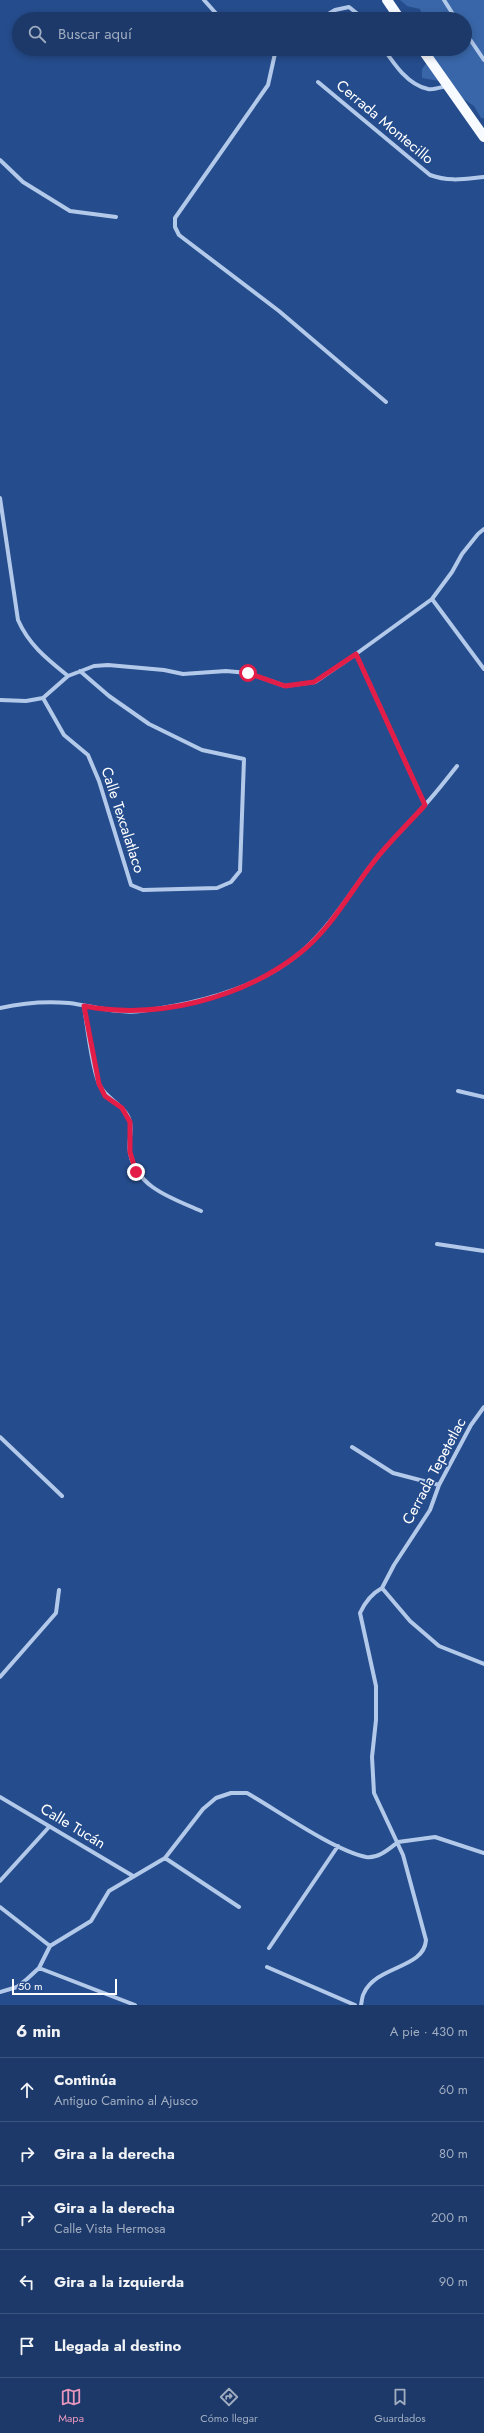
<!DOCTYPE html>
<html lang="es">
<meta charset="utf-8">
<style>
body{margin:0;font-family:Jost,sans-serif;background:#25406f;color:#f1f3f6}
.scale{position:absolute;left:12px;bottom:10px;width:105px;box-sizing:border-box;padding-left:4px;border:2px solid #fff;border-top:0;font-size:11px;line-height:14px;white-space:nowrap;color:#fff;-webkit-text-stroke:3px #254c8c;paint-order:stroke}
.stop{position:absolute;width:12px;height:12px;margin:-9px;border:3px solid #e11d48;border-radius:50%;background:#fff}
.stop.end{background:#e11d48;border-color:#fff;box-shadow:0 1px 4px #0008}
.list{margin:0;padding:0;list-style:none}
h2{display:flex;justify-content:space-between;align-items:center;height:52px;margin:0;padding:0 16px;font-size:17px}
h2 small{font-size:13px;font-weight:400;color:#a0acc0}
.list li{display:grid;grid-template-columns:26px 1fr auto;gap:12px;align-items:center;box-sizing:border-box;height:64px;padding:0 16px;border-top:1px solid #3a537d}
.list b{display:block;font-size:15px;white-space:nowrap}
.list p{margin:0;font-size:13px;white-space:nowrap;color:#a0acc0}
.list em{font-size:13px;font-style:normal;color:#a0acc0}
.icon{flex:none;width:22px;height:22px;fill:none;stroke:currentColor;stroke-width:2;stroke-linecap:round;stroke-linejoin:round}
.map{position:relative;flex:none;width:484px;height:2005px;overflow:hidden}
.search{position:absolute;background:#1c3969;box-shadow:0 2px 6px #0003;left:12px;right:12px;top:12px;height:44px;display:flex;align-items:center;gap:10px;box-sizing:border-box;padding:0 14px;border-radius:22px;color:#a0acc0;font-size:15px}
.sheet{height:372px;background:#1c3969}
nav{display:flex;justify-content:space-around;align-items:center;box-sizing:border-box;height:56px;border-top:1px solid #3a537d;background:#1c3969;font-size:11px;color:#a0acc0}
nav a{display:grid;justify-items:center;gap:2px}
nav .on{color:#e797bd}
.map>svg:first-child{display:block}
.green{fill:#3966a8}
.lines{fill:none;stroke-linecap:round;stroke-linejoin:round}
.minor{stroke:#b3c9ea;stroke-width:4}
.primary{stroke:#f7fafe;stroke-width:10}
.route{stroke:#e11d48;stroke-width:5}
.labels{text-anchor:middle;stroke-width:3.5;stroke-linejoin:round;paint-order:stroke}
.street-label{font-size:15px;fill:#fff;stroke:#254c8c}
</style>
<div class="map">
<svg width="484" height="2005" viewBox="0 0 484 2005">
<rect width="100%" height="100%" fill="#254c8c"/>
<path class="green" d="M 400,0 L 484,0 L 484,118 L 481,118 L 474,106 L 456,94 L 444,82 L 422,78 L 422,69 L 432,56 L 430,49 L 465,49 L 465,19 L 423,19 L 420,9 L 407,6 Z"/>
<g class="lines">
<path class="minor" d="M 204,0 L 221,19
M 444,0 L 456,19
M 320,19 L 335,10 L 349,7 L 364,19
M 465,32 L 484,60
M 248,49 L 258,53 L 271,49
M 276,49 L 268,85 L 175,218 L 175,227 L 179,235 L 279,311 L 386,402
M 384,49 C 394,64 408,85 428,89 C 434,90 441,87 447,86
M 318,82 L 430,175 C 449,182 464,179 484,177
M 0,160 L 23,182 L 70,211 L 116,217
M 0,498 L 18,620 C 29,645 47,659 68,676
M 432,599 L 484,669
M 356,654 L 425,805
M 43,698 L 64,735 L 88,755 L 99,781 L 131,885 L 143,890 L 217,888 L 231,882 L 240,871 L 244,759 L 202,750 L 149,724 L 109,696 L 80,671
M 0,700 L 26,701 L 43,698 L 68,676 L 94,666 L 108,665 L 164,670 L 183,674 L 226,671 L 248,673 L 285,686 L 315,682 L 356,654 L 432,599 L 452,572 L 462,554 L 478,534 L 484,529
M 84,1006 C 87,1025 92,1071 100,1086 C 107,1100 127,1106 130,1122 C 132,1132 128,1143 130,1153 C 137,1188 172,1198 201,1211
M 0,1008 C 22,1003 47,1001 69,1003 C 93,1006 117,1014 141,1011 C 195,1004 260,988 301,952 C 331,926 351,891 375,860 C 390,841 408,824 424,806 C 436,793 446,780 457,766
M 458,1091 L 484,1097
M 437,1244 L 484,1251
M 0,1437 L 62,1496
M 352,1447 L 393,1473 L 439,1485
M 382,1588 L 394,1565 L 430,1510 L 439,1485 L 471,1425 L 484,1407
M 382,1588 L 410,1621 L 439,1646 L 484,1664
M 0,1677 L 56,1613 L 59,1590
M 0,1797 L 133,1876
M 398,1842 L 435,1837 L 484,1853
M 165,1858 L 239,1907
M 0,1881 L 49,1827
M 0,1907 L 50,1946
M 269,1948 L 338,1846
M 267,1967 L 355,2005
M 39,1968 L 135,2005
M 0,1992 L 17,1987 L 27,1979 L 39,1968 L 50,1946 L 91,1921 L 109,1891 L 165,1858 L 203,1809 L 216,1798 L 231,1793 L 247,1793 C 277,1810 333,1850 366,1857 C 378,1859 389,1849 398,1842
M 361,2005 C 362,2001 362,1996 364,1993 C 377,1965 424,1969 426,1940 L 403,1855 L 374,1793 L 372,1757 L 376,1720 L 376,1686 L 360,1613 C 365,1602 371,1594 382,1588"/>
<path class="primary" d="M 387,0 L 400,19
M 422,49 L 484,137"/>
</g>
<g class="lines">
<path class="route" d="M 136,1172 L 130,1152 L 130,1122 L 122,1108 L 105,1096 L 99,1084 L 84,1006 C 156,1020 242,999 300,953 C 332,928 351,890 376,859 C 391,840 409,823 425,805 L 356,654 L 314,682 L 285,686 L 248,673"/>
</g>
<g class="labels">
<g class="street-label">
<text transform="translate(385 122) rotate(40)" y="5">Cerrada Montecillo</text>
<text transform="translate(123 820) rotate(72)" y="5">Calle Texcalatlaco</text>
<text transform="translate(434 1471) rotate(-62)" y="5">Cerrada Tepetetlac</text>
<text transform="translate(73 1826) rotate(31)" y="5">Calle Tucán</text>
</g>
</g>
</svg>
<div class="scale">50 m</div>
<div class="stop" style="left:248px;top:673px"></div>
<div class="stop end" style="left:136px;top:1172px"></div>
<div class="search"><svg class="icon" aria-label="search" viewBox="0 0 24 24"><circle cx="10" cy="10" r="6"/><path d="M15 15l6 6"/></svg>Buscar aquí</div>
</div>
<section class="sheet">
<h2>6 min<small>A pie · 430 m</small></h2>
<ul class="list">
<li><svg class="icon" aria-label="ahead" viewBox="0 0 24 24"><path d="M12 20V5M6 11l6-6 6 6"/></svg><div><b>Continúa</b><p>Antiguo Camino al Ajusco</p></div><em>60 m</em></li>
<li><svg class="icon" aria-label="right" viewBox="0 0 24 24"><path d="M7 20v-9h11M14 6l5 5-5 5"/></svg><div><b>Gira a la derecha</b></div><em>80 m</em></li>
<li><svg class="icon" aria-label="right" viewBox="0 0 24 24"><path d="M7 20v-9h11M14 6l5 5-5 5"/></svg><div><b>Gira a la derecha</b><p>Calle Vista Hermosa</p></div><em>200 m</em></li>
<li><svg class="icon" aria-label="left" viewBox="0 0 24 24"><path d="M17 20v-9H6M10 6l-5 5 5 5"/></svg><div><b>Gira a la izquierda</b></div><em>90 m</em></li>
<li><svg class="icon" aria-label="arrive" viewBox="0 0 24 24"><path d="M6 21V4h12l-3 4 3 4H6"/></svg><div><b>Llegada al destino</b></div></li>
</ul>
</section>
<nav>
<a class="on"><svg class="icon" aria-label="map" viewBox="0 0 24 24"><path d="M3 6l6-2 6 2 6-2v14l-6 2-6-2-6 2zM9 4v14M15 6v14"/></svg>Mapa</a>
<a><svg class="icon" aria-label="directions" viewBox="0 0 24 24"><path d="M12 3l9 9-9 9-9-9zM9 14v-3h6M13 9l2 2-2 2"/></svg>Cómo llegar</a>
<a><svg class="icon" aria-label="saved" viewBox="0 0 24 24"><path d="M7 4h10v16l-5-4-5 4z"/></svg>Guardados</a>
</nav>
